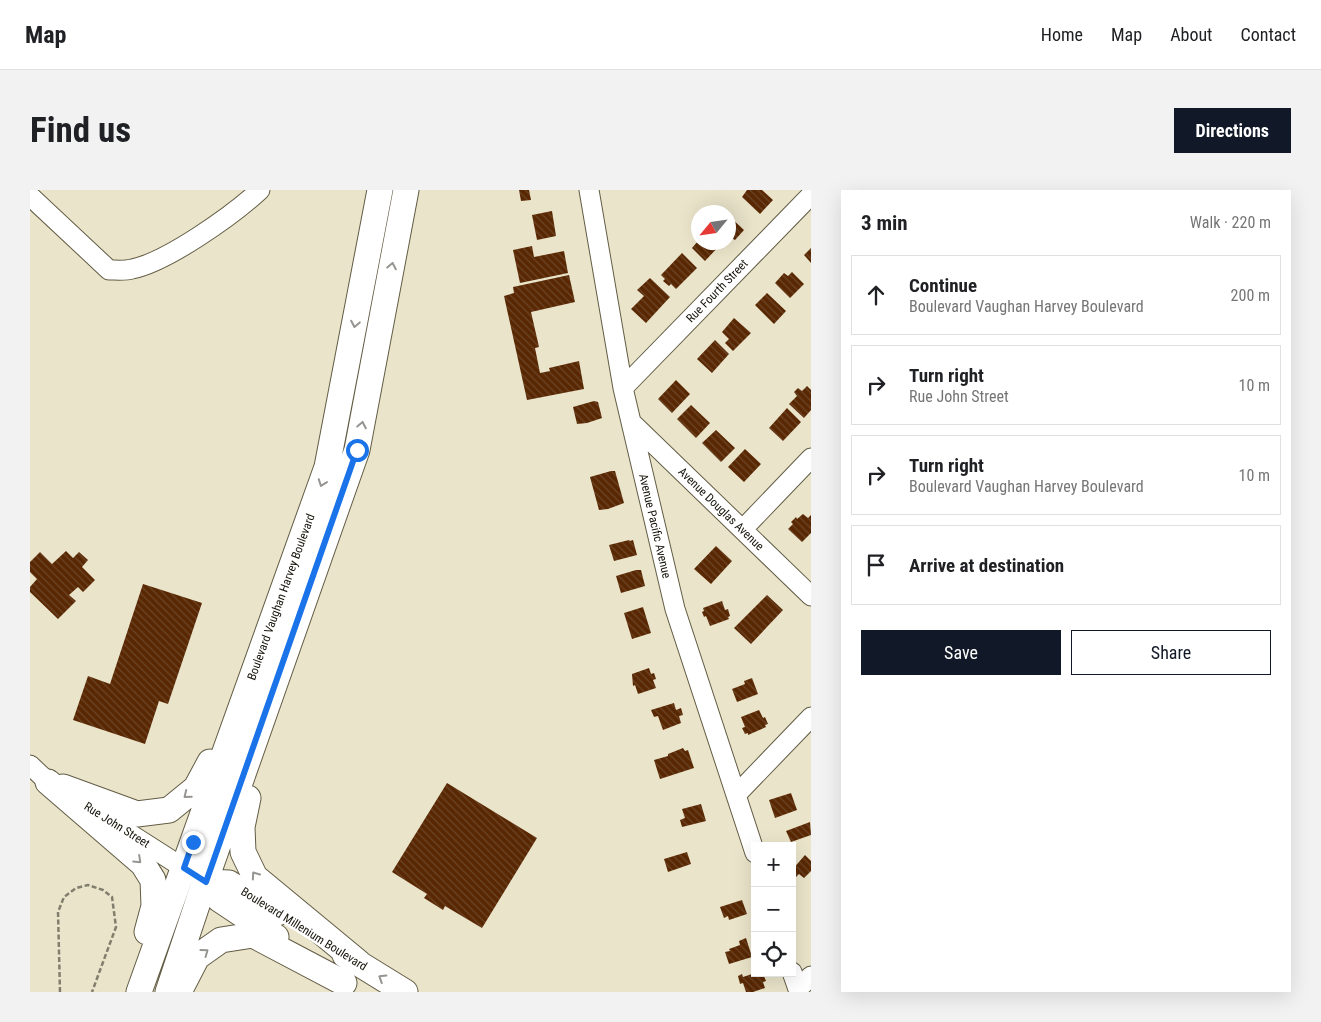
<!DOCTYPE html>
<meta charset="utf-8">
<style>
body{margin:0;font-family:"Roboto Condensed",sans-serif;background:#f2f2f2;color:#202124}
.controls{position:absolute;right:15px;bottom:15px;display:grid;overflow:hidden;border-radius:0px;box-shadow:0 5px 20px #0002}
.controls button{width:45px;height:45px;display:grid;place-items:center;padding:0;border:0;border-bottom:1px solid #e0e0e0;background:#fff;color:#202124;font:25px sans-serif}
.compass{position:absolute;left:661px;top:15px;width:45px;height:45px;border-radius:50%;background:#fff;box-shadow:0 5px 20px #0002;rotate:241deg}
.stop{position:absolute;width:15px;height:15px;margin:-11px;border:4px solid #1a73e8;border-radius:50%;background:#fff}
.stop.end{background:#1a73e8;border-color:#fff;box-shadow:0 1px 5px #0008}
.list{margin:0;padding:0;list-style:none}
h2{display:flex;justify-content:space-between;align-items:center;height:65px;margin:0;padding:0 20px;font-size:21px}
h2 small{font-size:16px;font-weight:400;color:#757577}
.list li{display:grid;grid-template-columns:32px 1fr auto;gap:15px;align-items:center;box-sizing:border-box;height:80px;margin:0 10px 10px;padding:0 10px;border:1px solid #e0e0e0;border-radius:0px}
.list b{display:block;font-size:19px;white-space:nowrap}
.list p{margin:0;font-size:16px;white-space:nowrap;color:#757577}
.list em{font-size:16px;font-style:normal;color:#757577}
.actions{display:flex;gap:10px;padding:15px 20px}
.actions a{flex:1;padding:11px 0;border:1px solid #111827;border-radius:0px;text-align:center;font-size:18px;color:#111827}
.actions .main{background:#111827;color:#fff}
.icon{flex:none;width:28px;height:28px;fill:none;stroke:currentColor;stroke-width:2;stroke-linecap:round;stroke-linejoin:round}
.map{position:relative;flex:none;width:781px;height:802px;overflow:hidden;border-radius:0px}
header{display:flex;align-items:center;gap:30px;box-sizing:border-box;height:70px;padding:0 25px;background:#fff;border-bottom:1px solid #e0e0e0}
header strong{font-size:24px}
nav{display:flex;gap:28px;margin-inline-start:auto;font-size:18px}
.intro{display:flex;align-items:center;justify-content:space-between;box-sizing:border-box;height:120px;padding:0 30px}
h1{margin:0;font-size:35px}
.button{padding:12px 22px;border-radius:0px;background:#111827;color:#fff;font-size:18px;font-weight:700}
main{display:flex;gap:30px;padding:0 30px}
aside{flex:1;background:#fff;border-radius:0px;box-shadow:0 5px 20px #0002}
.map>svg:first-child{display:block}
.building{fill:url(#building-back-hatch)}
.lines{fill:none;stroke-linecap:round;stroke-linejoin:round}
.minor-casing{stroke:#625c45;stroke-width:21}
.major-casing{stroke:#625c45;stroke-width:27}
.path{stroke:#827e6d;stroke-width:2.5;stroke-dasharray:5 2.5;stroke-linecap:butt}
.minor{stroke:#fff;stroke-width:19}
.major{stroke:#fff;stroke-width:25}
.oneway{stroke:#969591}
.route{stroke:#1a73e8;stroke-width:6}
.labels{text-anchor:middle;stroke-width:5;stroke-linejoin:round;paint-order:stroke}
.street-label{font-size:12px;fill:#15130a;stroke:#fff}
</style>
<header>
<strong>Map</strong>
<nav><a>Home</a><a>Map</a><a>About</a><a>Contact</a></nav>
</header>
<div class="intro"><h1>Find us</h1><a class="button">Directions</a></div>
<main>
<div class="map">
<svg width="781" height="802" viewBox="0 0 781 802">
<defs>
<pattern id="building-back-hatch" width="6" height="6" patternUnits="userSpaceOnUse" patternTransform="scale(1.25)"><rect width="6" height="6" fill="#592803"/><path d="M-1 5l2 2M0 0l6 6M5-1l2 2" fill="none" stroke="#6c4527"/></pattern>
</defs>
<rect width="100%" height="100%" fill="#eae4ca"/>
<path class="building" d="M 489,0 L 499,0 L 501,10 L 491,11 Z
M 717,0 L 732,0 L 743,10 L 730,24 L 712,7 Z
M 522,21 L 526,46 L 507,50 L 502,25 Z
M 698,25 L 714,40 L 705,50 L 698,46 Z
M 668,51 L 668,52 L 693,52 L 675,71 L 662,58 Z
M 502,56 L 504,67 L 534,61 L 538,83 L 490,93 L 483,60 Z
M 781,58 L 781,73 L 774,65 Z
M 652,63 L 667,78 L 646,99 L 641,94 L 639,96 L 633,91 L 635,89 L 631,85 Z
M 762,82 L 774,94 L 760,108 L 745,93 L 754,83 L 758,86 Z
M 539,85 L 545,112 L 501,122 L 509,157 L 505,158 L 510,183 L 520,181 L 519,178 L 549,171 L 554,199 L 497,210 L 474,106 L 484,103 L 483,97 Z
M 620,88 L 640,107 L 616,133 L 601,119 L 614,106 L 607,100 Z
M 737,103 L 756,121 L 744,134 L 725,115 Z
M 704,128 L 721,143 L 703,161 L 695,153 L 699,149 L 692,142 Z
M 685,150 L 699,164 L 682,183 L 667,169 Z
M 646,190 L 660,204 L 642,223 L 628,209 Z
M 777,196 L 781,200 L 781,220 L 774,228 L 759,214 L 767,206 L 764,202 L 768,198 L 772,201 Z
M 564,211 L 568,212 L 572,228 L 557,233 L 547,234 L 543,217 Z
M 661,215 L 680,233 L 666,248 L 647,229 Z
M 757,218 L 771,232 L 753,251 L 739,238 Z
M 686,240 L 705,258 L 691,272 L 672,253 Z
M 715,259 L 731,274 L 714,292 L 698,277 Z
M 581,281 L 585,281 L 594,313 L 578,319 L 569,320 L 560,287 Z
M 773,324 L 778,328 L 781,325 L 781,343 L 772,352 L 758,339 L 763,334 L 761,332 L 766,327 L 767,329 Z
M 599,350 L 600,351 L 603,350 L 607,365 L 584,371 L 579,355 Z
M 686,356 L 702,371 L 681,394 L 664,379 Z
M 36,361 L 43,368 L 49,362 L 58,370 L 52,377 L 65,390 L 53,402 L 48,397 L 39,405 L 46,411 L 28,429 L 0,402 L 0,397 L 7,389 L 0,382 L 0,372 L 10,362 L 22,374 Z
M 606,380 L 611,380 L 615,396 L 591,403 L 586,386 Z
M 113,394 L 172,413 L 138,514 L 129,511 L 115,554 L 43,530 L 58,486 L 80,494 Z
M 737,405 L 753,420 L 721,454 L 704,438 Z
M 692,411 L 695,420 L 698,419 L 700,426 L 698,427 L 699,429 L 680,436 L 676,426 L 674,427 L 672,422 L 674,421 L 673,418 Z
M 613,417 L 621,443 L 602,449 L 594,423 Z
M 619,478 L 621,484 L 624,483 L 626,489 L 623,490 L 626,498 L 608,504 L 605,495 L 603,496 L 602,484 Z
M 722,488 L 728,504 L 707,512 L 702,499 L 715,494 L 714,491 Z
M 644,513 L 646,520 L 651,518 L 653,525 L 649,526 L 651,533 L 633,540 L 628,526 L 624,527 L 621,520 Z
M 729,520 L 733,528 L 735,527 L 738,534 L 735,535 L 736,537 L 718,545 L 718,543 L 715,544 L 712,538 L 715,537 L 711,527 Z
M 653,558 L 655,561 L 658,560 L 664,578 L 630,589 L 624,570 L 638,566 L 638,564 Z
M 417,593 L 507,648 L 452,738 L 415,716 L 413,720 L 394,708 L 397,704 L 362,682 Z
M 761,603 L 767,620 L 745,628 L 739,610 Z
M 671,614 L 676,631 L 652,637 L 650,630 L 655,628 L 652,619 Z
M 780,632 L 781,645 L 761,652 L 756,641 Z
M 657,662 L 661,674 L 638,682 L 634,669 Z
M 775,665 L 781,671 L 781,681 L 774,688 L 769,684 L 766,687 L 762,683 L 762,680 Z
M 712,710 L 717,724 L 699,730 L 698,726 L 694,728 L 690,717 Z
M 716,748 L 722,767 L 699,774 L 695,762 L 700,761 L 699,759 L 710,755 L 709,751 Z
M 725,783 L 730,783 L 732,787 L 734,786 L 736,791 L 733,792 L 735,798 L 723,802 L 716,802 L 713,793 L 710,794 L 708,786 L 712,784 L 713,787 Z"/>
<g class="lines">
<defs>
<path id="minor" d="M 559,0 L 593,198 L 645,419 L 725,663
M 0,6 L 79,80 C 86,80 95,81 102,79 C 137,72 203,25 230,0
M 593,198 L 781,5
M 601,232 L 781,406
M 713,339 L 781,268
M 0,575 L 18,592 L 28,598
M 706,605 L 781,527
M 66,622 L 163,684
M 762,782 L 769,802
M 768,799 L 781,786"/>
<path id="major" d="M 18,592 L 113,674 L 123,690 L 124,716 L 117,742
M 33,597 L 107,624 L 139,620 L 166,598 L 180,572
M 218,608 L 212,637 L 213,662 L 225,687 L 329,773
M 176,692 L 199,693 L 247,723
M 176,692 L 189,709 L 246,747
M 315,765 L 375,802
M 152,796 L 167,767 L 191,750 L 223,745 L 314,793
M 109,802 L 297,277 L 350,0
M 138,802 L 169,709 L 327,260 L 376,0"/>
</defs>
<use href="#minor" class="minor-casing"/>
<use href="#major" class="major-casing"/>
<path class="path" d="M 30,802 L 28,722 L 34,707 L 46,698 L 58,695 L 73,700 L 82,707 L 86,737 L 62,802"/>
<use href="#minor" class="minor"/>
<use href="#major" class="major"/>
</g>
<defs><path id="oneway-chevron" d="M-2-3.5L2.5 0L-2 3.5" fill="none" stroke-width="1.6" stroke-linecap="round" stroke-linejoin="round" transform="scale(1.25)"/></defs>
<g class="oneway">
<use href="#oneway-chevron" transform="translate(362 76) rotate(-79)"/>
<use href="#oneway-chevron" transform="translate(325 134) rotate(101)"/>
<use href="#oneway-chevron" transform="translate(332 235) rotate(-79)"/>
<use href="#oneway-chevron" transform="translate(292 293) rotate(110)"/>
<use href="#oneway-chevron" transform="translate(157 605) rotate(141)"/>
<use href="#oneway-chevron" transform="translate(108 670) rotate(43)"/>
<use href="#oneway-chevron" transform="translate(225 685) rotate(-125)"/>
<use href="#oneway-chevron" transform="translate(175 762) rotate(-36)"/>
<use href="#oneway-chevron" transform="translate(352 788) rotate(-148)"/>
</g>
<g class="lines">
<path class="route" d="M 163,652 L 154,678 L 176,692 L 327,260"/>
</g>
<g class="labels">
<g class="street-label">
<text transform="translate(687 101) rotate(-46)" y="4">Rue Fourth Street</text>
<text transform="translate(691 319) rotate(44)" y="4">Avenue Douglas Avenue</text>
<text transform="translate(625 336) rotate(77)" y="4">Avenue Pacific Avenue</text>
<text transform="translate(251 407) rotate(-70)" y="4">Boulevard Vaughan Harvey Boulevard</text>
<text transform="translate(87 635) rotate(32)" y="4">Rue John Street</text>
<text transform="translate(274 739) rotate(32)" y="4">Boulevard Millenium Boulevard</text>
</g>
</g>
</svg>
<div class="controls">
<button>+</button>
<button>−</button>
<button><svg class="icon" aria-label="locate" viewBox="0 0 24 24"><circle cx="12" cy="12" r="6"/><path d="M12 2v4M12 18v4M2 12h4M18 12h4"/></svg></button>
</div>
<svg class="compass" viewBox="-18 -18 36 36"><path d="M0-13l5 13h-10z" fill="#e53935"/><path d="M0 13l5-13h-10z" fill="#757577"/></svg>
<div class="stop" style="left:327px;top:260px"></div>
<div class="stop end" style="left:163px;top:652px"></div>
</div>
<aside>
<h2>3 min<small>Walk · 220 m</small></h2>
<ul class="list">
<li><svg class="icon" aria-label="ahead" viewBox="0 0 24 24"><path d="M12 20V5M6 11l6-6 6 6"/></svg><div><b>Continue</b><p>Boulevard Vaughan Harvey Boulevard</p></div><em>200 m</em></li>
<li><svg class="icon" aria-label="right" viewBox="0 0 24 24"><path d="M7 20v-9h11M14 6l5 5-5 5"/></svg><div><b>Turn right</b><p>Rue John Street</p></div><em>10 m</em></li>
<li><svg class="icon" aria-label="right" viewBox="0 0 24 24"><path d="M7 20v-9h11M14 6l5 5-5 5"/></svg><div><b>Turn right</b><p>Boulevard Vaughan Harvey Boulevard</p></div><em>10 m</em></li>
<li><svg class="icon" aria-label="arrive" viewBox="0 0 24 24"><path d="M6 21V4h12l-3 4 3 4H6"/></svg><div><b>Arrive at destination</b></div></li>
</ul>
<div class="actions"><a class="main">Save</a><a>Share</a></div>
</aside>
</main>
